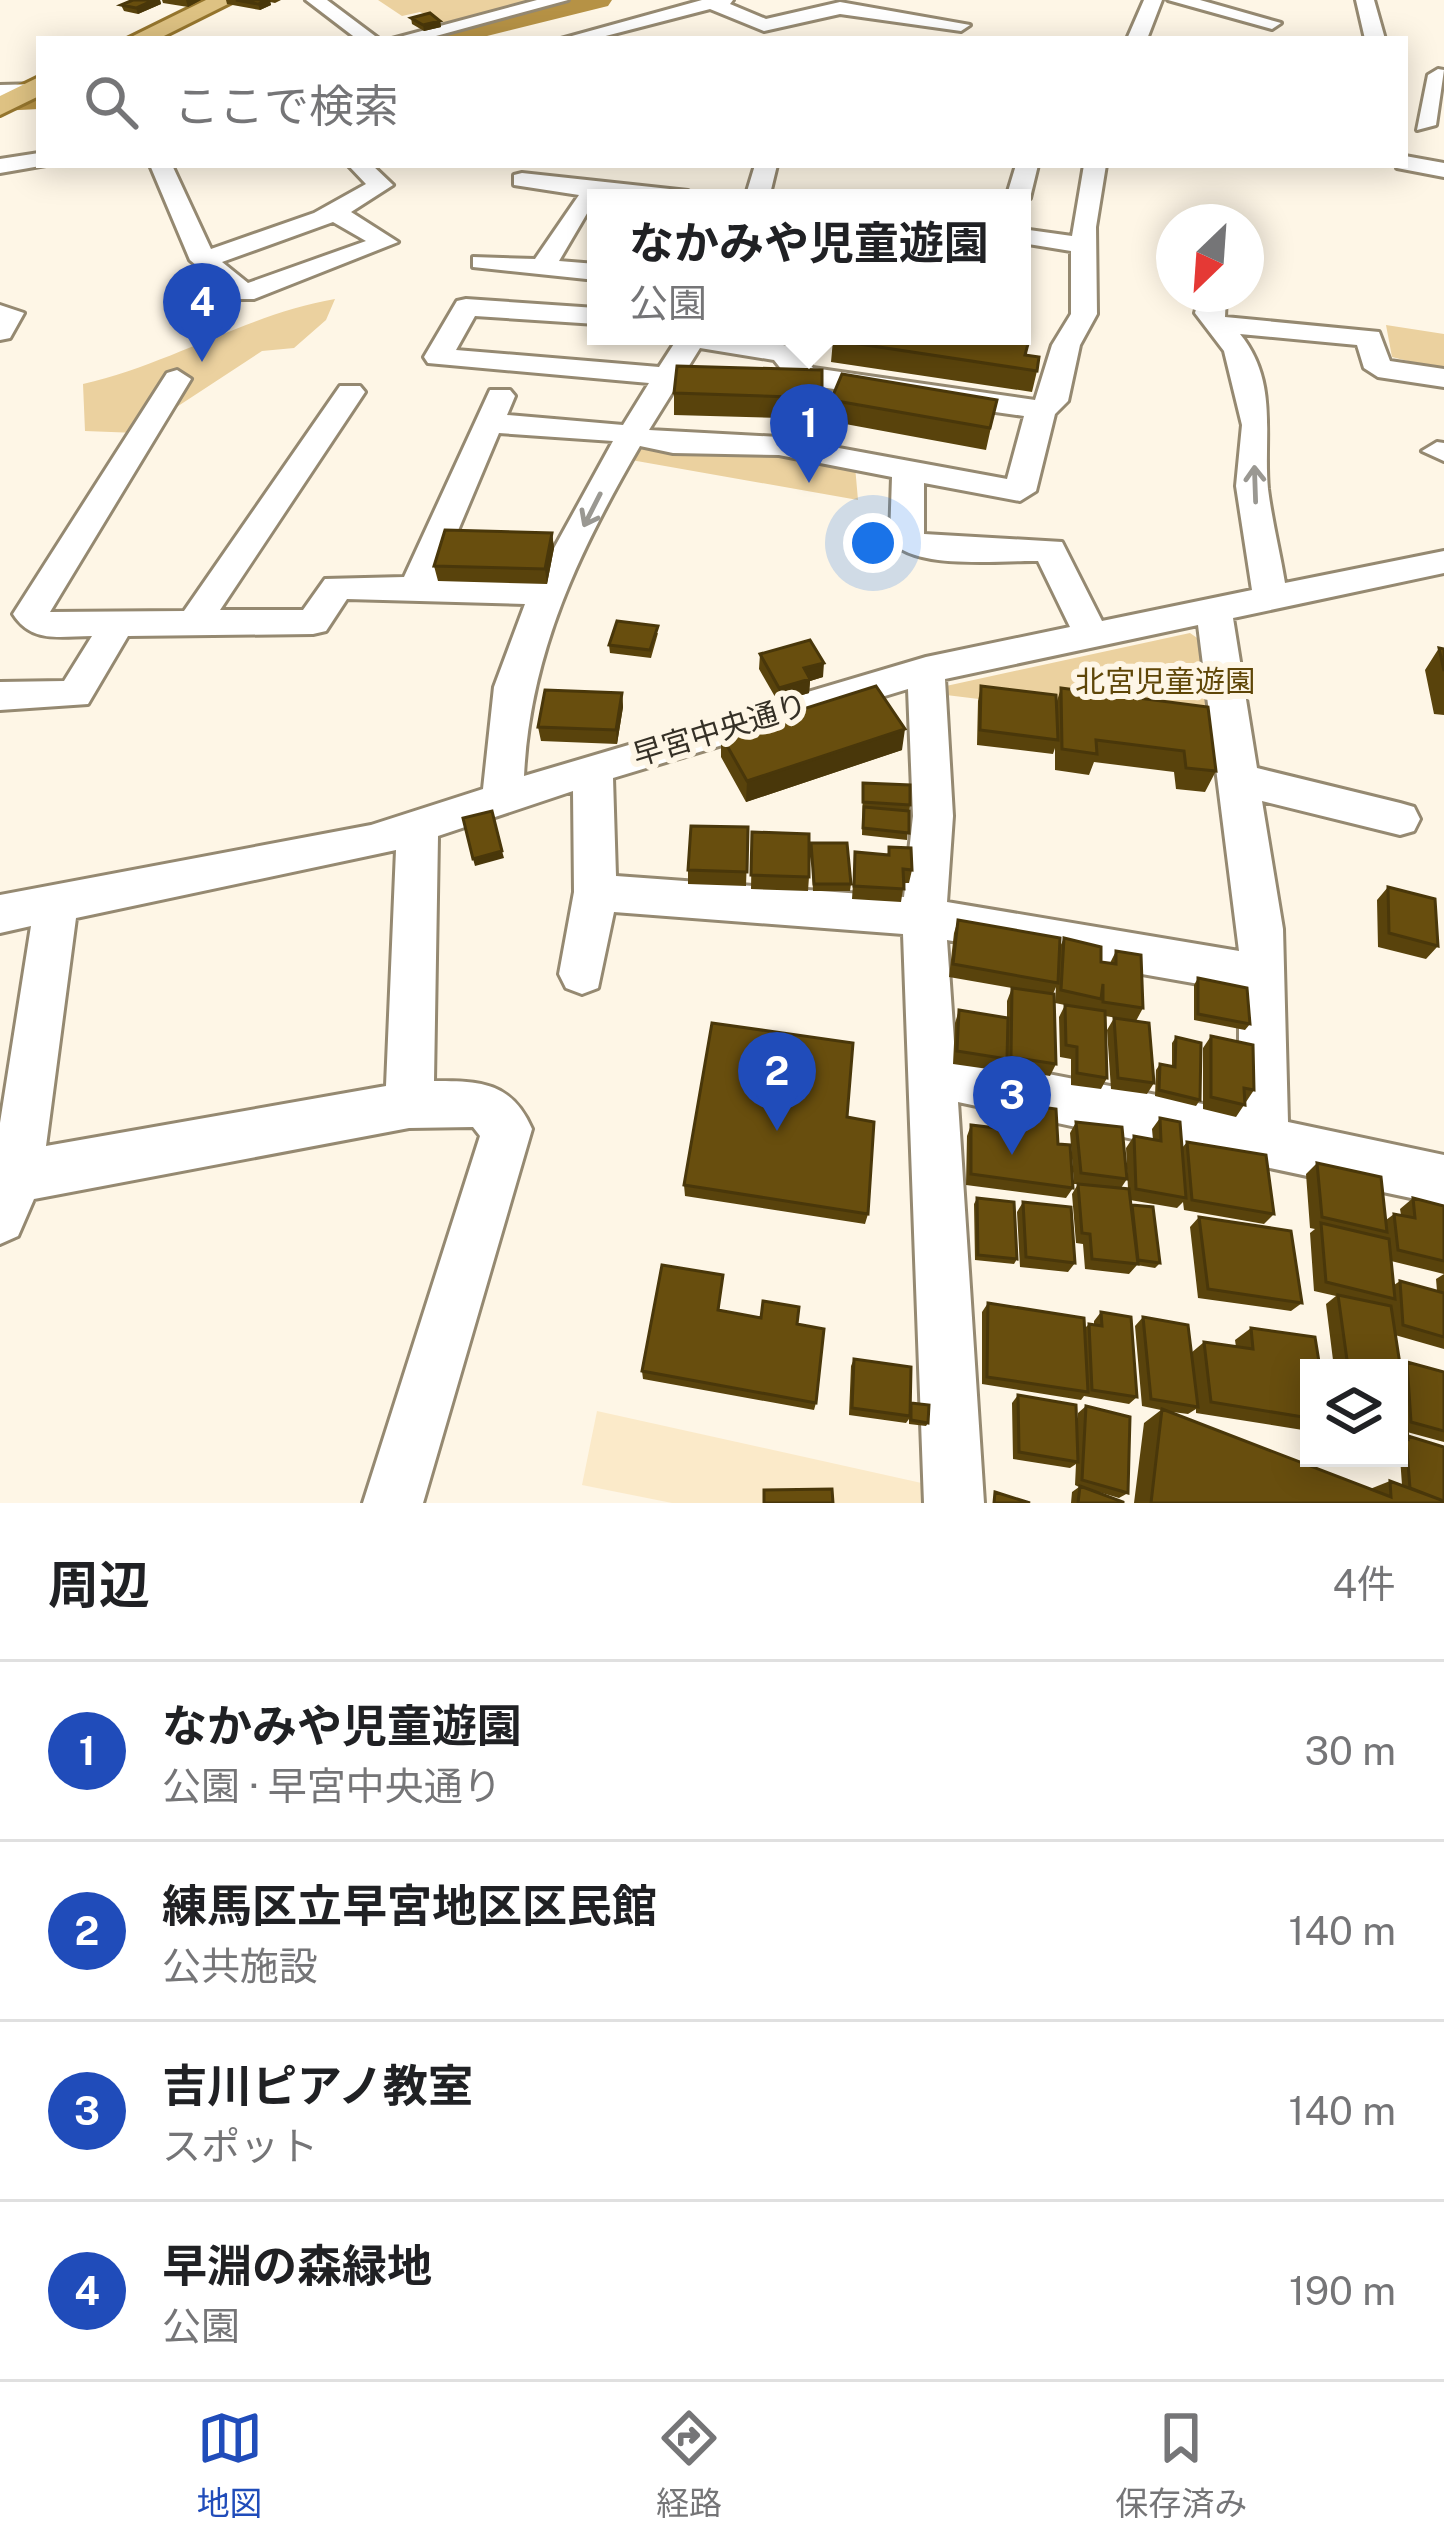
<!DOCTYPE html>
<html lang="ja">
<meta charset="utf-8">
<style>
body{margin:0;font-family:"Public Sans","Noto Sans JP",sans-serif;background:#f6f6f6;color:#202124}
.controls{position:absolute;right:36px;bottom:36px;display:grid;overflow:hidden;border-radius:0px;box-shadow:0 6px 30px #0003}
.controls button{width:108px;height:108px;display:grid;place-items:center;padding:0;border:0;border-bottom:3px solid #e0e0e0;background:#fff;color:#202124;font:60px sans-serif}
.compass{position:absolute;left:1156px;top:204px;width:108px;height:108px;border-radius:50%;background:#fff;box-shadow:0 6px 30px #0003;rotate:205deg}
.you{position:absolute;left:873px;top:543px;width:42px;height:42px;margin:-30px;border:9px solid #fff;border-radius:50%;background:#1a73e8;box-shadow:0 0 0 18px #1a73e833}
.badge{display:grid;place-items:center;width:78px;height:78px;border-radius:50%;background:#204cba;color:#fff;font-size:39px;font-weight:700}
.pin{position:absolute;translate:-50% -99px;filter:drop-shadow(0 3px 6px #0008)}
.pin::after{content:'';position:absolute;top:63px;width:42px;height:36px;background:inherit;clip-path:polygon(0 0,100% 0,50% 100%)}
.popup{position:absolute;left:587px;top:189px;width:444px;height:156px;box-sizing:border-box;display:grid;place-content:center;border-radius:0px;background:#fff;filter:drop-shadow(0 3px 9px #0005);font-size:39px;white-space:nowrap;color:#757577}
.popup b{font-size:45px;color:#202124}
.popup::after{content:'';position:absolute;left:50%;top:100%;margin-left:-24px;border:24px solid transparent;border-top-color:#fff}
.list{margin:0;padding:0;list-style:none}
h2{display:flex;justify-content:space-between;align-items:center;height:156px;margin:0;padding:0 48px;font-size:51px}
h2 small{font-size:39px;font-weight:400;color:#757577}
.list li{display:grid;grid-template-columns:78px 1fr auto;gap:36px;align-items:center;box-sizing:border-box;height:180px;padding:0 48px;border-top:3px solid #e0e0e0}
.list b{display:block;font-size:45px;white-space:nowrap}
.list p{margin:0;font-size:39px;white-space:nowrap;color:#757577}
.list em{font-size:39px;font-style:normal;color:#757577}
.icon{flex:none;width:66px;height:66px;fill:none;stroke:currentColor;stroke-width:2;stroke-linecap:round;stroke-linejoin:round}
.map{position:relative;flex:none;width:1444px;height:1503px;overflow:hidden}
.search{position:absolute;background:#fff;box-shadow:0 6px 30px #0003;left:36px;right:36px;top:36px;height:132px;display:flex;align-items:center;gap:30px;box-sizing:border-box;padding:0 42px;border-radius:0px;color:#757577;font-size:45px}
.sheet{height:876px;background:#fff}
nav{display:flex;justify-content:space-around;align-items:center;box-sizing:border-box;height:168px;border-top:3px solid #e0e0e0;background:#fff;font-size:33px;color:#757577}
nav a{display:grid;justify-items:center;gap:6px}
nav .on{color:#204cba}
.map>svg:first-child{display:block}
.built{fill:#fbeac9}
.green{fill:#ebd19f}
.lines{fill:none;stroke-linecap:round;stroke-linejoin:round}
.river{fill:#b69245;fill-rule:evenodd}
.minor-casing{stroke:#958971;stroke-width:6}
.major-casing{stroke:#95752d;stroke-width:6}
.minor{fill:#fff;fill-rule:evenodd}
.major{fill:#dec283;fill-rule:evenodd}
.wall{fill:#59430c;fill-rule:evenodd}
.shaded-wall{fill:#49370a}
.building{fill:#684e0e;stroke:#49370a;stroke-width:3}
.oneway{stroke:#9a9892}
.labels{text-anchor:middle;stroke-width:12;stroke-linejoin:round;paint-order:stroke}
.park-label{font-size:30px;fill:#5f4607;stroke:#fef6e6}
.street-label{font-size:30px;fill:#353026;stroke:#fef6e6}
</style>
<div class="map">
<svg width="1444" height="1503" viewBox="0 0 1444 1503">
<rect width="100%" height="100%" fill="#fef6e6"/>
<path class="built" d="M 597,1411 L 935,1486 L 935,1503 L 672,1503 L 582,1485 Z"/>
<path class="green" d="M 378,0 L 553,0 L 448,24 L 420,12 L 402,16 Z
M 335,299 L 326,320 L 294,348 L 262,351 L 137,433 L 85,431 L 83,384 C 170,364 248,314 335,299 Z
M 1386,325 L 1444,334 L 1444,370 L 1392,357 Z
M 653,444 L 781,451 L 855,466 L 858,500 L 631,460 L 638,447 Z
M 1190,633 L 1203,642 L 1212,727 L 946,695 L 946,686 Z"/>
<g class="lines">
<path class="river" d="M 563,0 L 612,0 L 608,6 L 475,39 L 424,39 L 428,33 Z
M 39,89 L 39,109 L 0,111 L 0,91 Z"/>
<defs>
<path id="minor" d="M 306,0 L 327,0 L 379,39 L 357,39 Z
M 537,0 L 568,0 L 425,39 L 392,39 Z
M 702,0 L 733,0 L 730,4 L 766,19 L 840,2 L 970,25 L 961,31 L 840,14 L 764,31 L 710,9 L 594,39 L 561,39 Z
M 1144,0 L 1162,0 L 1147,39 L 1127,39 Z
M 1168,0 L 1200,0 L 1281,23 L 1272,29 Z
M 1356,0 L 1374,0 L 1385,39 L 1365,39 Z
M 1438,69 L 1444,70 L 1436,125 L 1417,130 L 1428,75 Z
M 39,84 L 39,96 L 0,97 L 0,85 Z
M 39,153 L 39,165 L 46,165 L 0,173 L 0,159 Z
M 1405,156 L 1444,163 L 1444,177 L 1397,168 L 1405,165 Z
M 150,165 L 172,165 L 211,249 L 314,213 L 366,184 L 348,165 L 372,165 L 393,185 L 351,212 L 398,242 L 254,299 L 236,299 L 190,260 ZM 333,222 L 366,241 L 248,283 L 222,262 Z
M 755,165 L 777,165 L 769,198 L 745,198 Z
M 1016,165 L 1038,165 L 1030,198 L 1022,204 L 1022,198 L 1006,198 Z
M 1084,165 L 1106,165 L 1096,227 L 1097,314 L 1080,345 L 1068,401 L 1055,414 L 1036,491 L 1020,501 L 924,483 L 924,534 L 1062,542 L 1102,621 L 1252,590 L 1236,486 L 1242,425 L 1224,351 L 1195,313 L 1200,294 L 1226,294 L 1225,317 L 1379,332 L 1390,361 L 1444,369 L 1444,387 L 1378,377 L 1364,368 L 1357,345 L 1240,334 C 1279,382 1263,436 1268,489 C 1272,521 1280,552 1285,583 L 1444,551 L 1444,573 L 1233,618 L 1257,768 L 1400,803 L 1414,807 L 1420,819 L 1414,831 L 1400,835 L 1262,801 L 1283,929 L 1288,1122 L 1444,1155 L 1444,1205 L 958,1102 L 984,1503 L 924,1503 L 903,934 L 614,912 L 598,988 L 582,994 L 566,988 L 559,974 L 574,892 L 573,791 L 438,836 L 434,1081 C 480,1081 512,1082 532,1129 L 423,1503 L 363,1503 L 480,1136 L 473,1127 L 409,1128 L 34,1199 L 18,1236 L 0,1244 L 0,1123 L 31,926 L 0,933 L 0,895 L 371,825 L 483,789 L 494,687 L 525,604 L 347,599 L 326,631 L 313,634 L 128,636 L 88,704 L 0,710 L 0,682 L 64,681 L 92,636 C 60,636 32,644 13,614 L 167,373 L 177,370 L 191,379 L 50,612 L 184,611 L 340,386 L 360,386 L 365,392 L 220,610 L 303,610 L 325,579 L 404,577 L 490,390 L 510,390 L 515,396 L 507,415 L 623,425 L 649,383 L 428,363 L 424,357 L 457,301 L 466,299 L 596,308 L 596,324 L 475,316 L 456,350 L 659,367 L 679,336 L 730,336 L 783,345 L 793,347 L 813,368 L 1035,400 L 1052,345 L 1071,314 L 1071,251 L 1022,243 L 1022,229 L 1072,236 ZM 700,348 L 774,360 L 790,380 L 813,386 L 1024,416 L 1007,479 L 779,437 L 649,430 ZM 499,433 L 613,441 L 536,581 L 438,578 ZM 640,446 L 673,453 L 779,455 L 892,477 L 890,539 C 912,571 1002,560 1038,561 L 1070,627 L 926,657 L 524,776 C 530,653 579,551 640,446 ZM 1198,625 L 1239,951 L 947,902 L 953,816 L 945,679 ZM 908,689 L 913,816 L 904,897 L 616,876 L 613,778 ZM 396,850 L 386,1086 L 46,1146 L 76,918 ZM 947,940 L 1239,991 L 1239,1111 L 955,1056 Z
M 522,173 L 688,191 L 700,198 L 596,198 L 559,261 L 596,264 L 596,280 L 473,267 L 473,257 L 535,259 L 579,195 L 514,185 L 514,175 Z
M 0,305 L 24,313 L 10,338 L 0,340 Z
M 1437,442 L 1444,443 L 1444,461 L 1422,451 Z"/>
<path id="major" d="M 206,0 L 236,0 L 158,39 L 127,39 Z
M 39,77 L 39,96 L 0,115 L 0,96 Z"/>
</defs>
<use href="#minor" class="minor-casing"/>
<use href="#major" class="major-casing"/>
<use href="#minor" class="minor"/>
<use href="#major" class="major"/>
</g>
<path class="wall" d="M 133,0 L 160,0 L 161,4 L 138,14 L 124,11 L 121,5 Z
M 162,0 L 201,0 L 188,7 L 163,3 Z
M 226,0 L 281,0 L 275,3 L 270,2 L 271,5 L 260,10 L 227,4 Z
M 411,18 L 440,21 L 441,27 L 424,31 L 412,24 Z
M 833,340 L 1025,355 L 1037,371 L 1032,392 L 831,362 Z
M 674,393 L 822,398 L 820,419 L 674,415 Z
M 831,400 L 997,400 L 986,450 L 829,421 Z
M 552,533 L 554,548 L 547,584 L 438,581 L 434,566 Z
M 658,633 L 651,658 L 610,653 L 609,645 Z
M 1439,648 L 1444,649 L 1444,715 L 1434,714 L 1425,670 Z
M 760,654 L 823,677 L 810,681 L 809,693 L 778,702 L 759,669 Z
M 981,686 L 1056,704 L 1061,688 L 1208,707 L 1216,771 L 1205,792 L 1176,789 L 1174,772 L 1094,762 L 1089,775 L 1055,770 L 1055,748 L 1053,754 L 977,745 L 978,701 Z
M 622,693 L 623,707 L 617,744 L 541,741 L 538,727 Z
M 721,735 L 902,750 L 746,802 L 721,757 Z
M 863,783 L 910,805 L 907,840 L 862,835 Z
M 748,827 L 746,886 L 688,884 L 688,870 Z
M 752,832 L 809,877 L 808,891 L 751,889 Z
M 811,843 L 851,884 L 850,891 L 813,891 Z
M 889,847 L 912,870 L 909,883 L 904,883 L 901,902 L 852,899 L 855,852 L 888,855 Z
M 1388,887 L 1438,946 L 1426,959 L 1378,947 L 1377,900 Z
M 958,920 L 1059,949 L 1064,938 L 1101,962 L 1110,963 L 1116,951 L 1143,1008 L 1136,1021 L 1105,1016 L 1107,1078 L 1101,1089 L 1071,1085 L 1071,1059 L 1060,1057 L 1059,1017 L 1065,1005 L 1055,1003 L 1056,987 L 1053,994 L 1056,1064 L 1050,1076 L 1006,1069 L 1006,1060 L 1002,1071 L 953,1064 L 955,1023 L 959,1010 L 1007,1018 L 1007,1001 L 1012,988 L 949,977 L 954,933 Z
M 1198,978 L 1250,1024 L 1245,1030 L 1194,1020 L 1194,985 Z
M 1114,1018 L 1154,1083 L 1147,1094 L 1111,1089 L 1107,1030 Z
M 1211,1036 L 1254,1090 L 1236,1117 L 1203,1109 L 1203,1048 Z
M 1176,1037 L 1200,1100 L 1196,1106 L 1155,1096 L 1156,1070 L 1160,1064 L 1172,1066 L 1172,1043 Z
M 1005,1102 L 1058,1144 L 1073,1188 L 1066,1198 L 966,1185 L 967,1136 L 971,1125 L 1000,1128 L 1000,1113 Z
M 847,1117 L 868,1214 L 865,1224 L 685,1196 L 684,1185 Z
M 1160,1118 L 1182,1148 L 1187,1142 L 1274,1214 L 1264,1224 L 1184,1210 L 1183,1202 L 1177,1208 L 1130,1200 L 1131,1207 L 1160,1263 L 1155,1268 L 1137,1265 L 1129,1274 L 1085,1269 L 1083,1244 L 1076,1243 L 1072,1194 L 1078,1184 L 1074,1184 L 1070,1133 L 1076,1122 L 1127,1179 L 1121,1188 L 1128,1189 L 1126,1148 L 1134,1136 L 1153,1140 L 1152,1129 Z
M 1317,1163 L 1386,1220 L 1394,1214 L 1401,1215 L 1400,1209 L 1413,1198 L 1444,1206 L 1444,1349 L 1395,1335 L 1400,1365 L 1407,1362 L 1444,1372 L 1444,1442 L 1407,1432 L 1444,1503 L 1134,1503 L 1144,1423 L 1161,1410 L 1142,1406 L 1135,1326 L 1143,1317 L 1191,1353 L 1204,1342 L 1236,1347 L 1235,1340 L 1251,1328 L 1309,1368 L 1309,1431 L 1196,1413 L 1196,1409 L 1188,1414 L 1165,1411 L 1370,1489 L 1390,1481 L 1402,1485 L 1399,1443 L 1399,1368 L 1334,1368 L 1326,1304 L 1336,1296 L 1314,1291 L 1310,1233 L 1315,1229 L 1310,1228 L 1306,1174 ZM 1391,1261 L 1444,1274 L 1436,1279 L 1437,1291 L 1400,1281 L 1394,1285 Z
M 977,1198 L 1017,1259 L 1014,1264 L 975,1260 L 974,1204 Z
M 1023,1202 L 1075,1263 L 1068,1272 L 1020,1267 L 1017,1212 Z
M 1199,1217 L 1302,1303 L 1291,1311 L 1198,1298 L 1190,1227 Z
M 723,1275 L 719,1310 L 797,1324 L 816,1403 L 814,1410 L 643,1379 L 642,1371 Z
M 988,1303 L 1085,1328 L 1089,1324 L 1094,1324 L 1094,1321 L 1101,1312 L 1137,1397 L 1129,1404 L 1084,1396 L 1081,1400 L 982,1384 L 982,1312 Z
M 854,1359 L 911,1404 L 928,1423 L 926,1426 L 909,1424 L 909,1419 L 906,1423 L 849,1415 L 851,1366 Z
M 1018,1395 L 1077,1436 L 1078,1413 L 1086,1406 L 1128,1493 L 1119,1498 L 1095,1491 L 1123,1503 L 1071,1503 L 1072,1492 L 1079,1487 L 1075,1485 L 1076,1464 L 1070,1468 L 1013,1459 L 1012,1403 Z"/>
<path class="shaded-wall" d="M 154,0 L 160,0 L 161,4 L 138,14 L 136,8 Z
M 186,0 L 201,0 L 188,7 Z
M 267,0 L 270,0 L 271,5 L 260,10 L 258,4 Z
M 440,21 L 441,27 L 424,31 L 423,25 Z
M 552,533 L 554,548 L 547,584 L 545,569 Z
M 824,663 L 823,677 L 810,681 L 809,693 L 778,702 L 779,688 L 804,668 Z
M 622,693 L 623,707 L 617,744 L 616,730 Z
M 905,729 L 902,750 L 746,802 L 747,781 Z
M 502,851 L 504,858 L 475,866 L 473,859 Z"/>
<path class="building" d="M 133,0 L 154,0 L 136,8 L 121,5 Z
M 236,0 L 267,0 L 258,4 Z
M 430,13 L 440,21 L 423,25 L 411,18 Z
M 834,336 L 975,336 L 1028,344 L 1025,355 L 1039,357 L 1037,371 L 833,340 Z
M 677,366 L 822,370 L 822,398 L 674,393 Z
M 842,374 L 997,400 L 990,428 L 831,400 Z
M 445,530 L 552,533 L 545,569 L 434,566 Z
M 617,621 L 658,626 L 650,650 L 609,645 Z
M 810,640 L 824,663 L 804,668 L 810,679 L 779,688 L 760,654 Z
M 1439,648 L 1444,649 L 1444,671 Z
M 876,686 L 905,729 L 747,781 L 721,735 Z
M 981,686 L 1056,695 L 1058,740 L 980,730 Z
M 1061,688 L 1208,707 L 1216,771 L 1186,768 L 1184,751 L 1096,740 L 1097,754 L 1062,749 Z
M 545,690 L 622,693 L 616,730 L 538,727 Z
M 863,783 L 910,785 L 910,805 L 863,802 Z
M 864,807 L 909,811 L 909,833 L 863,828 Z
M 492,811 L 502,851 L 473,859 L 463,818 Z
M 691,826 L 748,827 L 747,872 L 688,870 Z
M 752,832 L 809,834 L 809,877 L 751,875 Z
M 811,843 L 847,843 L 851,884 L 814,884 Z
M 889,847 L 911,848 L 912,870 L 903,869 L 904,889 L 854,886 L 855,852 L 889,855 Z
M 1388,887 L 1435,899 L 1438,946 L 1389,933 Z
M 958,920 L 1060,938 L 1058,983 L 953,964 Z
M 1064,938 L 1101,947 L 1101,962 L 1116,964 L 1116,951 L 1141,955 L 1143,1008 L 1103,1002 L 1103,984 L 1101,999 L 1061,990 Z
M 1198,978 L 1247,988 L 1250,1024 L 1198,1014 Z
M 1012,988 L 1054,994 L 1056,1064 L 1011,1057 Z
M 1065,1005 L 1105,1011 L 1107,1078 L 1077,1073 L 1077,1047 L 1066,1045 Z
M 959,1010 L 1008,1018 L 1007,1059 L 957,1051 Z
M 1114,1018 L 1149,1023 L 1154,1083 L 1118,1078 Z
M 712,1023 L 853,1043 L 847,1117 L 874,1122 L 868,1214 L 684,1185 Z
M 1211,1036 L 1253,1045 L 1254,1090 L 1244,1088 L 1245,1105 L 1211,1097 Z
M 1176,1037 L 1201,1043 L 1200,1100 L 1159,1090 L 1160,1064 L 1175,1067 Z
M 1005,1102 L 1056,1109 L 1058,1144 L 1070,1145 L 1073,1188 L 971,1174 L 971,1125 L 1005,1129 Z
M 1160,1118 L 1180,1122 L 1186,1198 L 1136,1189 L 1134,1136 L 1161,1141 Z
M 1076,1122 L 1122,1127 L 1127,1179 L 1081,1173 Z
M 1187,1142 L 1266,1155 L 1274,1214 L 1192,1200 Z
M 1317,1163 L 1381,1177 L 1387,1232 L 1322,1217 Z
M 1078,1184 L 1129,1189 L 1138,1264 L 1092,1259 L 1090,1234 L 1082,1233 Z
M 977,1198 L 1014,1202 L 1017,1259 L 978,1255 Z
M 1413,1198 L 1444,1206 L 1444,1261 L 1398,1250 L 1394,1214 L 1415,1218 Z
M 1023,1202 L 1071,1207 L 1075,1263 L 1026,1257 Z
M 1132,1205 L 1153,1207 L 1160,1263 L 1138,1260 Z
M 1199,1217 L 1291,1231 L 1302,1303 L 1208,1289 Z
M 1321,1223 L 1389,1239 L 1395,1299 L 1326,1282 Z
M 662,1265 L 723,1275 L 718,1310 L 761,1318 L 763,1301 L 799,1307 L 797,1324 L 824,1329 L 816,1403 L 642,1371 Z
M 1400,1281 L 1444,1293 L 1444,1337 L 1403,1325 Z
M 1338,1295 L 1391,1306 L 1401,1371 L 1399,1368 L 1386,1368 L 1347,1360 Z
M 988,1303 L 1084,1318 L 1088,1392 L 987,1377 Z
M 1101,1312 L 1131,1317 L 1137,1397 L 1092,1390 L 1089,1324 L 1102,1326 Z
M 1143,1317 L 1188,1325 L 1198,1407 L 1151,1399 Z
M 1251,1328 L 1315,1337 L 1320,1368 L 1309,1368 L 1309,1418 L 1211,1402 L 1204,1342 L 1253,1349 Z
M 854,1359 L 911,1367 L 910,1416 L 852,1408 Z
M 1407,1362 L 1444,1372 L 1444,1431 L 1411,1422 Z
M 1399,1385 L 1403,1386 L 1408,1439 L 1399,1436 Z
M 1018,1395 L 1076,1405 L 1078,1462 L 1019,1452 Z
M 911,1403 L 929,1405 L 928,1423 L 911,1420 Z
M 1086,1406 L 1130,1417 L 1128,1493 L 1082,1480 Z
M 1162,1409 L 1391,1497 L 1390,1481 L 1444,1501 L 1444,1503 L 1151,1503 Z
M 1408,1436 L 1444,1447 L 1444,1501 L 1410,1488 L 1406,1438 L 1408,1439 Z
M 1080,1486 L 1123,1502 L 1123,1503 L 1078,1503 Z
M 832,1489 L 833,1503 L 764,1503 L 764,1490 Z
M 995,1492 L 1030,1503 L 994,1503 Z"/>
<defs><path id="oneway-shaft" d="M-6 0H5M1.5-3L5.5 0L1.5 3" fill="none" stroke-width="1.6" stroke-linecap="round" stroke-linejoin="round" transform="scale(3)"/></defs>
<g class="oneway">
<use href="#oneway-shaft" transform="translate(1255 484) rotate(-92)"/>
<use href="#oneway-shaft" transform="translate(592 510) rotate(117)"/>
</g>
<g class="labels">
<g class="park-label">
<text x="1165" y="692">北宮児童遊園</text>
</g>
<g class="street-label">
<text transform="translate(720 730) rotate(-17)" y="10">早宮中央通り</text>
</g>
</g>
</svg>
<div class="controls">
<button><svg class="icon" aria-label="layers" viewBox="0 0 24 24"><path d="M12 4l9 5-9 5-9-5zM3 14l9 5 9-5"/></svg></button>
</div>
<svg class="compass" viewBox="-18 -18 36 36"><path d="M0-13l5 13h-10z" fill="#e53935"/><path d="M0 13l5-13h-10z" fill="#757577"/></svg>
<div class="you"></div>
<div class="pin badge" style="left:809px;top:483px">1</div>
<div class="popup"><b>なかみや児童遊園</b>公園</div>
<div class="pin badge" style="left:777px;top:1131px">2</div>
<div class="pin badge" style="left:1012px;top:1155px">3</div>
<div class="pin badge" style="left:202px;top:362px">4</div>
<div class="search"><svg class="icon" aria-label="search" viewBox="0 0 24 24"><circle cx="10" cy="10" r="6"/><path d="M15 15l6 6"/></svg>ここで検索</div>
</div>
<section class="sheet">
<h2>周辺<small>4件</small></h2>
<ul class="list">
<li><span class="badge">1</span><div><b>なかみや児童遊園</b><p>公園 · 早宮中央通り</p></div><em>30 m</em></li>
<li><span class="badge">2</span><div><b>練馬区立早宮地区区民館</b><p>公共施設</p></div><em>140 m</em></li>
<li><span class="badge">3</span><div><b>吉川ピアノ教室</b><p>スポット</p></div><em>140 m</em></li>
<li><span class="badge">4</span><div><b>早淵の森緑地</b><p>公園</p></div><em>190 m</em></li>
</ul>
</section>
<nav>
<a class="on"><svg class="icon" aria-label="map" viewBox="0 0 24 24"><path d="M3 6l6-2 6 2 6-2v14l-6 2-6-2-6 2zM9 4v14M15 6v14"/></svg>地図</a>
<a><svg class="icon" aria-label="directions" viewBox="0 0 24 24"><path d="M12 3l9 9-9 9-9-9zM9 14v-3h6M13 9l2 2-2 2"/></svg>経路</a>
<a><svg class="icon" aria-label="saved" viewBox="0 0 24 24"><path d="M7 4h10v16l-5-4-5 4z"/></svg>保存済み</a>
</nav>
